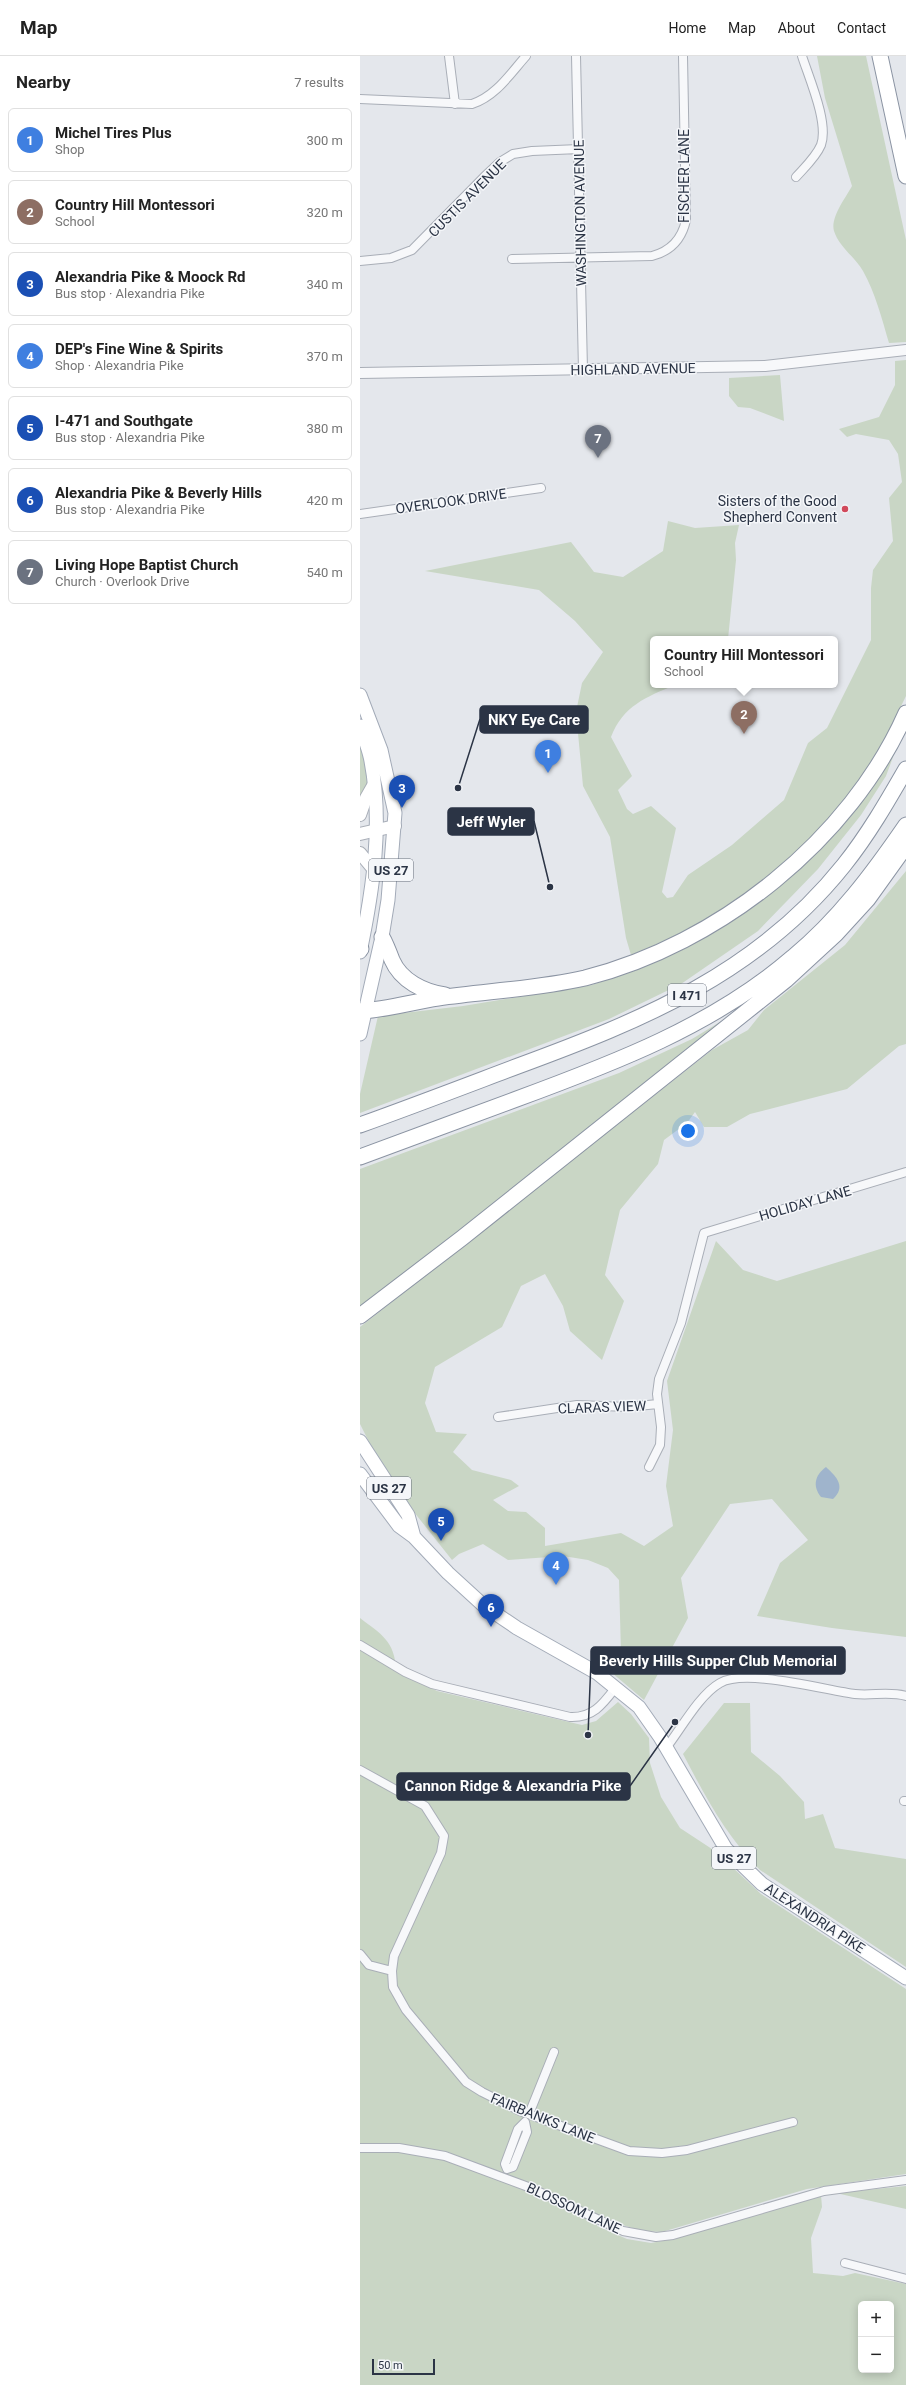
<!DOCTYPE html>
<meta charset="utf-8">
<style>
body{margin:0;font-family:Roboto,sans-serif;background:#f6f6f6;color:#222}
.controls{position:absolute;right:12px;bottom:12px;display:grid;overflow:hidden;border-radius:6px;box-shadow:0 2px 10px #0003}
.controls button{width:36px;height:36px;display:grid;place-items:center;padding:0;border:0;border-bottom:1px solid #e0e0e0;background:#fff;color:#222;font:20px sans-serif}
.scale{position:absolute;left:12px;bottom:10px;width:63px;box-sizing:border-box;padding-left:4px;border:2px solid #2b3445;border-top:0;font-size:11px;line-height:14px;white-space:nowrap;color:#2b3445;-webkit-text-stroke:3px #f4f6f9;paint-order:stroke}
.you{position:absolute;left:328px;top:1075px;width:14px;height:14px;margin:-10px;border:3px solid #fff;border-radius:50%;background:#1a73e8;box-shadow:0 0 0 6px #1a73e833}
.badge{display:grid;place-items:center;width:26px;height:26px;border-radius:50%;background:#d1495b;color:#fff;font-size:13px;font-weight:700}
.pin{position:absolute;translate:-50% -33px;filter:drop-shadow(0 1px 2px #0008)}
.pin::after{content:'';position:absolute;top:21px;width:14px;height:12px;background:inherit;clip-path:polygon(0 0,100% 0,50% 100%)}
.popup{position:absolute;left:290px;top:580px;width:188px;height:52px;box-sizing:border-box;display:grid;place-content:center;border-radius:6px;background:#fff;filter:drop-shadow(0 1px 3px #0005);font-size:13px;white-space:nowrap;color:#767676}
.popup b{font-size:15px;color:#222}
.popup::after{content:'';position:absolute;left:50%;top:100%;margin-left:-8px;border:8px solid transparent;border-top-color:#fff}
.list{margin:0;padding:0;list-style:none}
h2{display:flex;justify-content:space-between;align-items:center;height:52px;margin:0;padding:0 16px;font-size:17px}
h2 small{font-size:13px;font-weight:400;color:#767676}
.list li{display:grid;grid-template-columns:26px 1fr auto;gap:12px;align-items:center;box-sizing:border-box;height:64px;margin:0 8px 8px;padding:0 8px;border:1px solid #e0e0e0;border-radius:6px}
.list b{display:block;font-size:15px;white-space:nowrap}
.list p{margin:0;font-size:13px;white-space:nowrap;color:#767676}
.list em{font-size:13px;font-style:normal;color:#767676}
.map{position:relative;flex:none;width:546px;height:2329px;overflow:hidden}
header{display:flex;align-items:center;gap:24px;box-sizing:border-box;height:56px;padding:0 20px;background:#fff;border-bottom:1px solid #e0e0e0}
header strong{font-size:19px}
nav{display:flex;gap:22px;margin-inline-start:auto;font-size:14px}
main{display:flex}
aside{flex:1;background:#fff}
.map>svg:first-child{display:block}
.green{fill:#c9d6c5;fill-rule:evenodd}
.water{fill:#9fb4cc}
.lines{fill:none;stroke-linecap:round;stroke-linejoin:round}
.minor-casing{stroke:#a9aeb7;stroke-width:10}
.tertiary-casing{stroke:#a9aeb7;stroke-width:12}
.secondary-casing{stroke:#a9aeb7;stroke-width:14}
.primary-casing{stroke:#a3abb8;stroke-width:15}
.motorway-casing{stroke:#8b94a3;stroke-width:17}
.minor{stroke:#f7f8fa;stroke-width:8}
.tertiary{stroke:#f7f8fa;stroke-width:10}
.secondary{stroke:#fff;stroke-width:12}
.primary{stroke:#fff;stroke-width:13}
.motorway{stroke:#fff;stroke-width:15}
.poi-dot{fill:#d1495b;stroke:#f4f6f9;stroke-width:1.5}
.labels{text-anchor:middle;stroke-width:3;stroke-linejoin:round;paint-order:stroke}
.shield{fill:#f4f6f9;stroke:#676e7b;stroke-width:1}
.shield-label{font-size:13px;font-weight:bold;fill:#2b3445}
.street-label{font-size:14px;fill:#2b3445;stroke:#f4f6f9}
.poi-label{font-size:14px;fill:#2b3445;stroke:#f4f6f9;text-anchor:end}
.leader{fill:none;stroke:#2b3445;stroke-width:1.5}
.callout-dot{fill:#2b3445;stroke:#f4f6f9;stroke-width:1.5}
.callout{fill:#2b3445;stroke:#2b3445;stroke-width:1.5}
.callout-label{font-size:15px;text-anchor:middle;font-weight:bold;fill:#fff}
</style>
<header>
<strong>Map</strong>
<nav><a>Home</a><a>Map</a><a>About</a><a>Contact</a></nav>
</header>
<main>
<aside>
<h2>Nearby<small>7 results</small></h2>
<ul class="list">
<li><span class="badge" style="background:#3f7fe0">1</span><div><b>Michel Tires Plus</b><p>Shop</p></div><em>300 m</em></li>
<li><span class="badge" style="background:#8d6e63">2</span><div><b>Country Hill Montessori</b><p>School</p></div><em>320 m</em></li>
<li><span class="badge" style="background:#1a4fb4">3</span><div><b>Alexandria Pike &amp; Moock Rd</b><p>Bus stop · Alexandria Pike</p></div><em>340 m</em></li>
<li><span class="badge" style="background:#3f7fe0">4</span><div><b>DEP's Fine Wine &amp; Spirits</b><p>Shop · Alexandria Pike</p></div><em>370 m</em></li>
<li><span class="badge" style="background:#1a4fb4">5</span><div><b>I-471 and Southgate</b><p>Bus stop · Alexandria Pike</p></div><em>380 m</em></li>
<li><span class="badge" style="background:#1a4fb4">6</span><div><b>Alexandria Pike &amp; Beverly Hills</b><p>Bus stop · Alexandria Pike</p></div><em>420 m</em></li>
<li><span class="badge" style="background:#6b7280">7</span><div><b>Living Hope Baptist Church</b><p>Church · Overlook Drive</p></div><em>540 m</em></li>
</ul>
</aside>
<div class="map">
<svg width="546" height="2329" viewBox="0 0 546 2329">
<rect width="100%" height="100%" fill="#e4e7ec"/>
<path class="green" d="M 457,0 L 506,0 L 546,184 L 546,286 L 529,287 C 522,263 515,236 503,215 C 495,201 479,191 474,175 C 470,162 486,141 492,130 L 465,42 Z
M 546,304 L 546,640 L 518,697 L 500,724 L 465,768 L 418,814 L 363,854 L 321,878 L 271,899 L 266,882 L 250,781 L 223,730 L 216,656 L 222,627 L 243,596 L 215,565 L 179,534 L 65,515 L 211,486 L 234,516 L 263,521 L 303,495 L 308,465 L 335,472 L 379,469 L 375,487 L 376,504 L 368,583 L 293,583 L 293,629 L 315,629 C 286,641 263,650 251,681 L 272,720 L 258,734 L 267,753 L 273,758 L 291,750 L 316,772 L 302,836 L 307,842 L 313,841 L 328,819 L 372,789 L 424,744 L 448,687 L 467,672 L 511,584 L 511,532 L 513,514 L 533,485 L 529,442 L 542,426 L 538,398 L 529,384 L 496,378 L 487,381 L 479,373 L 519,361 L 535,329 L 535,305 Z
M 420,319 L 424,365 L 390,352 L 378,351 L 369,340 L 369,322 Z
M 0,670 L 14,728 L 0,742 Z
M 536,693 L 526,720 L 501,759 L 458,813 L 398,875 L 321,928 L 249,963 L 0,1057 L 0,1038 L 18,960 L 103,950 L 232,929 L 290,907 L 369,867 L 430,822 L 486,763 Z
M 546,815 L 546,988 L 539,990 L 487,1033 L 390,1058 L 367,1071 L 344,1071 L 335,1056 L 327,1067 L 304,1084 L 298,1108 L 260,1154 L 245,1219 L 264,1245 L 242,1304 L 210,1275 L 203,1250 L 185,1218 L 161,1230 L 142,1271 L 75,1311 L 65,1347 L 76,1376 L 107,1378 L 93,1396 L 112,1414 L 151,1424 L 159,1430 L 133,1444 L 148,1455 L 166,1456 L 185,1472 L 185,1490 L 261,1477 L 284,1490 L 313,1470 L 306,1430 L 313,1374 L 307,1325 L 356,1185 L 383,1214 L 417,1225 L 546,1185 L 546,1581 L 472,1572 L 397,1560 L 420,1507 L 448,1484 L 412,1443 L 370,1448 L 321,1522 L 328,1562 L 284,1644 L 251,1616 L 261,1597 L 259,1524 L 248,1512 L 228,1504 L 203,1500 L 148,1504 L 123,1488 L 99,1498 L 92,1504 L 46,1446 L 16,1400 L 0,1368 L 0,1271 L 352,994 L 388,974 L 404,954 L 485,889 Z
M 391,947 L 343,986 L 0,1252 L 0,1113 L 259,1017 L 332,983 Z
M 0,1562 C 21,1578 35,1585 36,1614 L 77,1635 L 222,1669 L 236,1665 L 258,1646 L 271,1658 L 289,1682 L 290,1707 L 301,1741 L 320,1772 L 355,1795 L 401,1838 L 546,1933 L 546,2118 L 447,2133 L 302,2176 L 283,2175 L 259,2168 L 237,2159 L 237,2170 L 267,2183 L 291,2187 L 318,2182 L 461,2139 L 462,2151 L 451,2182 L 453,2217 L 483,2220 L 495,2217 L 546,2228 L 546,2329 L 0,2329 ZM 501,2248 L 531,2248 L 531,2314 L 501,2314 Z
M 364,1647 L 390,1647 L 391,1696 L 420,1720 L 444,1746 L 445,1763 L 463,1758 L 475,1792 L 546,1803 L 546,1911 L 400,1814 C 366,1780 345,1740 323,1698 Z
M 546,2130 L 546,2153 L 476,2137 Z"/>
<path class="water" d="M 466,1411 C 477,1421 486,1431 473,1443 L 461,1441 C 452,1430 455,1419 466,1411 Z"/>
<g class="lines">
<defs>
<path id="minor" d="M 89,0 L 95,48
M 216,0 L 223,314
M 0,43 L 112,48 C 136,40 150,18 166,0
M 436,121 C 445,111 456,101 461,89 C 469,67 449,22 442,0
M 152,203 L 292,200 C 311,195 322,183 326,164 L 323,0
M 0,205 L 31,202 L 52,194 L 124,121 L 140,106 L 153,98 L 172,95 L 219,93
M 0,458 L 181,432
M 138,1361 L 217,1349 L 267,1351 L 298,1348
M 289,1411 L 300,1389 L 301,1371 L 297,1338 L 299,1323 L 321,1267 L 344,1177 L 546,1116
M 0,1589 L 45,1616 L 72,1628 L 210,1661 C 233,1662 243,1648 256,1631
M 306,1692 C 321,1673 339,1639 360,1627 C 385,1612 465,1634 495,1638 C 512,1640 529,1635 546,1640
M 0,1714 L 65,1750 L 84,1780 L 81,1797 L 34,1900 L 32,1915 L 33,1931 L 46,1954 L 106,2026 L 122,2036 L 160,2055 L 269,2095 L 302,2097 L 327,2094 L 433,2066
M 544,1745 L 546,1745
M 0,1898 L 9,1909 L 32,1915
M 169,2058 L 194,1996
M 165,2066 L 167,2076 L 153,2111 L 147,2113 L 145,2108 L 158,2073 Z
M 0,2092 L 39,2092 L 85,2100 L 171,2132 L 263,2175 L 296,2181 L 313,2179 L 464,2135 L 546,2124
M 485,2207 L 546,2223"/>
<path id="tertiary" d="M 0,317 L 405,310 L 546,294"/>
<path id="secondary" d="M 0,759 L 6,742 L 14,728
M 0,778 L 35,770
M 0,797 L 14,814"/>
<path id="primary" d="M 0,639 L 21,694 L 35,757 L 28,844 L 22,881 L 0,978
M 0,670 C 4,682 9,693 11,705 C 23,768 13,834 0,896
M 0,1385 L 48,1459 L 54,1481
M 0,1418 L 39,1470 L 54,1481 L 88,1517 L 123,1549 L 157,1572 L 237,1617 L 279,1651 L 300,1681 L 366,1793 L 402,1828 L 546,1922"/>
<path id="motorway" d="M 520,0 L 546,120
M 22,881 C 26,888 29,896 32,904 C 41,925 64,936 85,939
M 0,894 L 1,893
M 0,955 C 26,954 52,946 78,942 C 127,935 177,933 225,922 C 359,888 490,784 546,657
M 0,1069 C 53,1050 105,1030 158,1010 C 283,964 398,917 484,809 C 508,779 527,746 546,713
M 0,1101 C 51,1082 103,1063 154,1044 C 252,1008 353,970 433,901 C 478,864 513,817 546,769
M 0,1260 L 102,1182 L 426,924 L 476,878 L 508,843 L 546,790"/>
</defs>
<use href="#minor" class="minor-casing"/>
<use href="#tertiary" class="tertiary-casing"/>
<use href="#secondary" class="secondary-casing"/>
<use href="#primary" class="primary-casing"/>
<use href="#motorway" class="motorway-casing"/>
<use href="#minor" class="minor"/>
<use href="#tertiary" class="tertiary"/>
<use href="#secondary" class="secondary"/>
<use href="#primary" class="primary"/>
<use href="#motorway" class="motorway"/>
</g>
<circle class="poi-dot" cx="485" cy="453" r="4"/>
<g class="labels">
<g class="shield">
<rect x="9" y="803" width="44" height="22" rx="3"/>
<rect x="308" y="928" width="38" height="22" rx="3"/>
<rect x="7" y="1421" width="44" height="22" rx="3"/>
<rect x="352" y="1791" width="44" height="22" rx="3"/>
</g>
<g class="shield-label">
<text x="31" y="819">US 27</text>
<text x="327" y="944">I 471</text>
<text x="29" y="1437">US 27</text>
<text x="374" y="1807">US 27</text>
</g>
<g class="street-label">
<text transform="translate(324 120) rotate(-90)" y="5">FISCHER LANE</text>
<text transform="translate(107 142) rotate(-45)" y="5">CUSTIS AVENUE</text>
<text transform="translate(220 157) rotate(-91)" y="5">WASHINGTON AVENUE</text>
<text transform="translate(273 313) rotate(-1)" y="5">HIGHLAND AVENUE</text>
<text transform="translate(91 445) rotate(-8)" y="5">OVERLOOK DRIVE</text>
<text transform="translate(445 1147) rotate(-16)" y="5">HOLIDAY LANE</text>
<text transform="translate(242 1351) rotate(-2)" y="5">CLARAS VIEW</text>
<text transform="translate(455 1862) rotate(33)" y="5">ALEXANDRIA PIKE</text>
<text transform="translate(183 2062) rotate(22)" y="5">FAIRBANKS LANE</text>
<text transform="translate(214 2152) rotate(25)" y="5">BLOSSOM LANE</text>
</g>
<g class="poi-label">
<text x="477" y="450">Sisters of the Good<tspan x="477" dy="16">Shepherd Convent</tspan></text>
</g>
</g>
<path class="leader" d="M98 732L120 663M190 831L174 765M228 1679L231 1605M315 1666L270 1730"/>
<g class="callout-dot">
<circle cx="98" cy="732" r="4"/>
<circle cx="190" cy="831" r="4"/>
<circle cx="228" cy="1679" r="4"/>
<circle cx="315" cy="1666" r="4"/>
</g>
<g class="callout">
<rect x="120" y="650" width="108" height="27" rx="4"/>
<rect x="88" y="752" width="86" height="27" rx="4"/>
<rect x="231" y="1591" width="254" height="27" rx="4"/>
<rect x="37" y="1717" width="233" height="27" rx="4"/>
</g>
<g class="callout-label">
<text x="174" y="669">NKY Eye Care</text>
<text x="131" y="771">Jeff Wyler</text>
<text x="358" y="1610">Beverly Hills Supper Club Memorial</text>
<text x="153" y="1735">Cannon Ridge &amp; Alexandria Pike</text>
</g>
</svg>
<div class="controls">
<button>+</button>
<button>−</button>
</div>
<div class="scale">50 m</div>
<div class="you"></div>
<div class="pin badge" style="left:188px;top:717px;background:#3f7fe0">1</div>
<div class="pin badge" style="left:384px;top:678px;background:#8d6e63">2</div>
<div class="popup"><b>Country Hill Montessori</b>School</div>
<div class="pin badge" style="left:42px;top:752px;background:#1a4fb4">3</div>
<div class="pin badge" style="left:196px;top:1529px;background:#3f7fe0">4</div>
<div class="pin badge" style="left:81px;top:1485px;background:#1a4fb4">5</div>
<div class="pin badge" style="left:131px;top:1571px;background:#1a4fb4">6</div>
<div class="pin badge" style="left:238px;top:402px;background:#6b7280">7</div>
</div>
</main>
